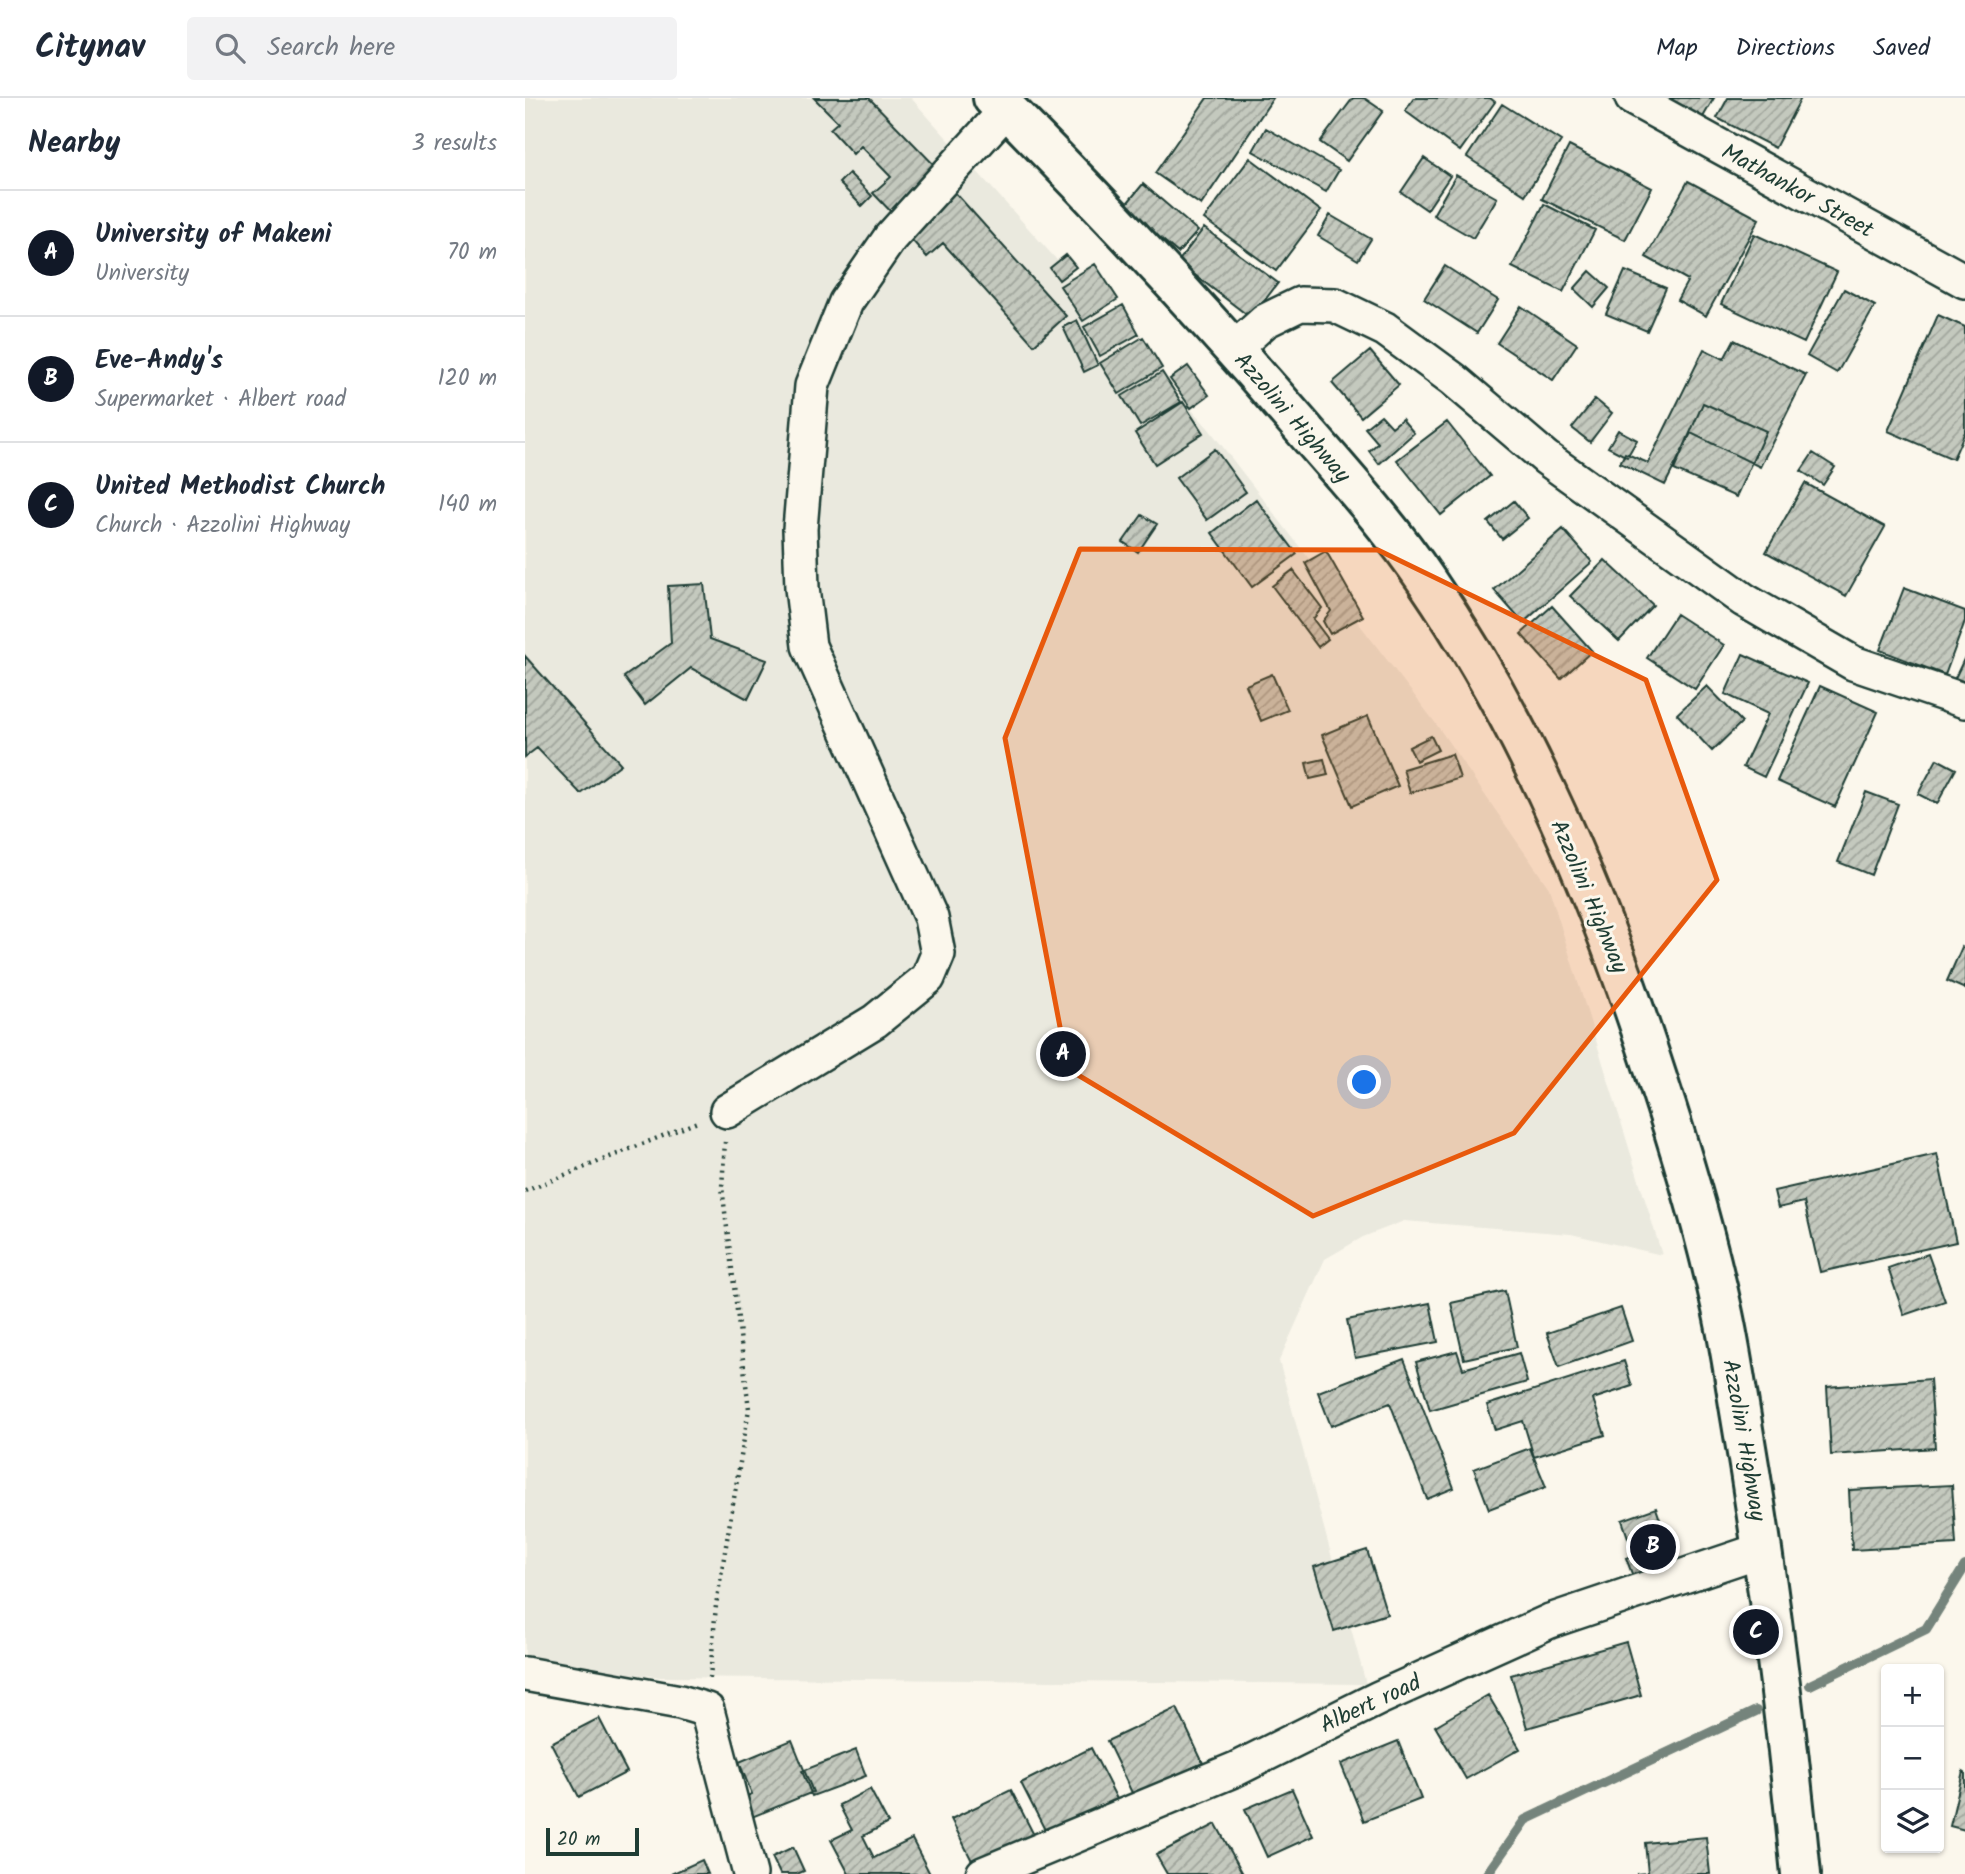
<!DOCTYPE html>
<meta charset="utf-8">
<style>
body{margin:0;font-family:Kalam,sans-serif;background:#f2f2f3;color:#1f2937}
.controls{position:absolute;right:21px;bottom:21px;display:grid;overflow:hidden;border-radius:7px;box-shadow:0 2px 5px #0004}
.controls button{width:63px;height:63px;display:grid;place-items:center;padding:0;border:0;border-bottom:2px solid #e0e1e3;background:#fff;color:#1f2937;font:35px sans-serif}
.scale{position:absolute;left:21px;bottom:18px;width:93px;box-sizing:border-box;padding-left:7px;border:4px solid #1f3d34;border-top:0;font-size:19px;line-height:24px;white-space:nowrap;color:#1f3d34;-webkit-text-stroke:5px #fbf7ec;paint-order:stroke}
.you{position:absolute;left:840px;top:985px;width:24px;height:24px;margin:-18px;border:5px solid #fff;border-radius:50%;background:#1a73e8;box-shadow:0 0 0 10px #1a73e833}
.badge{display:grid;place-items:center;width:46px;height:46px;border-radius:50%;background:#111827;color:#fff;font-size:23px;font-weight:700}
.pin{position:absolute;translate:-50% -50%;border:4px solid #fff;box-shadow:0 2px 7px #0006}
.list{margin:0;padding:0;list-style:none}
h2{display:flex;justify-content:space-between;align-items:center;height:91px;margin:0;padding:0 28px;font-size:30px}
h2 small{font-size:23px;font-weight:400;color:#747a83}
.list li{display:grid;grid-template-columns:46px 1fr auto;gap:21px;align-items:center;box-sizing:border-box;height:126px;padding:0 28px;border-top:2px solid #e0e1e3}
.list b{display:block;font-size:26px;white-space:nowrap}
.list p{margin:0;font-size:23px;white-space:nowrap;color:#747a83}
.list em{font-size:23px;font-style:normal;color:#747a83}
.icon{flex:none;width:38px;height:38px;fill:none;stroke:currentColor;stroke-width:2;stroke-linecap:round;stroke-linejoin:round}
.map{position:relative;flex:none;width:1440px;height:1776px;overflow:hidden}
header{display:flex;align-items:center;gap:42px;box-sizing:border-box;height:98px;padding:0 35px;background:#fff;border-bottom:2px solid #e0e1e3}
header strong{font-size:33px}
nav{display:flex;gap:38px;margin-inline-start:auto;font-size:24px}
.search{width:490px;height:63px;background:#f2f2f3;display:flex;align-items:center;gap:18px;box-sizing:border-box;padding:0 24px;border-radius:7px;color:#747a83;font-size:26px}
main{display:flex}
aside{flex:1;background:#fff}
.map>svg:first-child{display:block}
.built{fill:#eae9de}
.lines{fill:none;stroke-linecap:round;stroke-linejoin:round}
.stream{stroke:#74847b;stroke-width:10}
.building{fill:url(#building-hatch);stroke:#1f3d34;stroke-width:2}
.minor-casing{stroke:#1f3d34;stroke-width:38}
.major-casing{stroke:#1f3d34;stroke-width:44}
.path{stroke:#1f3d34;stroke-width:4.5;stroke-dasharray:2 5;stroke-linecap:butt}
.minor{stroke:#fbf7ec;stroke-width:33}
.major{stroke:#fbf7ec;stroke-width:38}
.marked{fill:#e8590c;fill-opacity:0.2;stroke:#e8590c;stroke-width:5;stroke-linejoin:round}
.labels{text-anchor:middle;stroke-width:6;stroke-linejoin:round;paint-order:stroke}
.street-label{font-size:23px;fill:#1f3d34;stroke:#fbf7ec}
</style>
<header>
<strong>Citynav</strong>
<div class="search"><svg class="icon" aria-label="search" viewBox="0 0 24 24"><circle cx="10" cy="10" r="6"/><path d="M15 15l6 6"/></svg>Search here</div>
<nav><a>Map</a><a>Directions</a><a>Saved</a></nav>
</header>
<main>
<aside>
<h2>Nearby<small>3 results</small></h2>
<ul class="list">
<li><span class="badge">A</span><div><b>University of Makeni</b><p>University</p></div><em>70 m</em></li>
<li><span class="badge">B</span><div><b>Eve-Andy's</b><p>Supermarket · Albert road</p></div><em>120 m</em></li>
<li><span class="badge">C</span><div><b>United Methodist Church</b><p>Church · Azzolini Highway</p></div><em>140 m</em></li>
</ul>
</aside>
<div class="map">
<svg width="1440" height="1776" viewBox="0 0 1440 1776">
<defs>
<pattern id="building-hatch" width="6" height="6" patternUnits="userSpaceOnUse" patternTransform="scale(1.75)"><rect width="6" height="6" fill="#c4c9be"/><path d="M-1 1l2-2M0 6l6-6M5 7l2-2" fill="none" stroke="#9fa49b"/></pattern>
</defs>
<rect width="100%" height="100%" fill="#fbf7ec"/>
<filter id="ink" filterUnits="userSpaceOnUse"><feTurbulence type="fractalNoise" baseFrequency=".0143" numOctaves="2"/><feDisplacementMap in="SourceGraphic" scale="14" xChannelSelector="R" yChannelSelector="G"/><feConvolveMatrix kernelMatrix="1 2 1 2 8 2 1 2 1" color-interpolation-filters="sRGB"/></filter>
<g filter="url(#ink)">
<path class="built" d="M 0,0 L 386,0 L 684,331 L 909,623 L 1024,790 L 1137,1157 L 1046,1136 L 879,1123 L 838,1139 L 800,1161 L 754,1263 L 841,1586 L 136,1579 L 0,1565 Z"/>
<g class="lines">
<path class="stream" d="M 1285,1587 L 1401,1531 L 1440,1468
M 962,1776 L 1000,1722 L 1231,1613"/>
</g>
<path class="building" d="M 289,0 L 344,0 L 418,76 L 372,120 L 348,95 L 366,79 L 336,48 L 328,56 L 305,31 L 313,24 Z
M 682,0 L 748,0 L 676,107 L 630,75 Z
M 828,0 L 839,0 L 858,13 L 822,63 L 795,44 Z
M 889,0 L 965,0 L 970,4 L 935,53 L 880,13 Z
M 1134,0 L 1189,0 L 1170,33 Z
M 1203,0 L 1276,0 L 1250,50 L 1192,20 Z
M 977,6 L 1036,43 L 1000,97 L 942,59 Z
M 741,30 L 814,72 L 801,94 L 728,53 Z
M 1044,48 L 1127,90 L 1100,142 L 1017,101 Z
M 725,60 L 796,113 L 751,173 L 679,121 Z
M 899,60 L 925,78 L 902,112 L 876,94 Z
M 324,75 L 347,98 L 337,108 L 314,85 Z
M 931,77 L 972,100 L 948,140 L 908,117 Z
M 1163,83 L 1234,121 L 1181,218 L 1152,202 L 1163,182 L 1121,159 Z
M 618,86 L 673,133 L 653,155 L 599,109 Z
M 426,90 L 541,218 L 509,247 L 418,145 L 402,159 L 378,132 Z
M 1019,106 L 1070,132 L 1038,194 L 987,169 Z
M 805,117 L 846,141 L 833,162 L 793,138 Z
M 679,130 L 753,185 L 726,220 L 653,164 Z
M 1229,136 L 1312,174 L 1279,245 L 1196,206 Z
M 541,157 L 551,169 L 534,182 L 525,170 Z
M 570,166 L 593,201 L 558,223 L 535,188 Z
M 920,168 L 973,202 L 952,235 L 899,201 Z
M 1065,173 L 1084,190 L 1068,209 L 1049,191 Z
M 1100,173 L 1141,190 L 1122,233 L 1081,216 Z
M 1319,191 L 1350,208 L 1312,275 L 1282,258 Z
M 598,207 L 614,236 L 575,258 L 559,229 Z
M 996,208 L 1052,246 L 1028,282 L 972,245 Z
M 1413,217 L 1440,229 L 1440,334 L 1428,361 L 1363,333 Z
M 552,222 L 573,267 L 559,274 L 538,229 Z
M 618,239 L 637,270 L 594,296 L 575,265 Z
M 1209,242 L 1281,277 L 1235,369 L 1166,335 L 1140,387 L 1095,365 L 1100,355 L 1123,365 L 1179,251 L 1199,261 Z
M 845,253 L 874,287 L 836,319 L 807,285 Z
M 663,268 L 684,297 L 666,310 L 645,281 Z
M 637,274 L 656,304 L 615,328 L 597,298 Z
M 1070,301 L 1087,315 L 1065,344 L 1047,330 Z
M 658,304 L 678,335 L 630,366 L 610,335 Z
M 1178,305 L 1241,333 L 1211,399 L 1149,372 Z
M 856,317 L 867,329 L 877,321 L 889,335 L 854,366 L 844,353 L 853,345 L 840,330 Z
M 922,324 L 965,378 L 916,417 L 872,362 Z
M 1093,332 L 1112,342 L 1102,359 L 1083,349 Z
M 690,351 L 721,394 L 682,422 L 651,380 Z
M 1288,355 L 1310,369 L 1298,387 L 1276,373 Z
M 1280,385 L 1360,429 L 1321,498 L 1241,454 Z
M 731,401 L 772,456 L 727,489 L 687,435 Z
M 989,403 L 1003,420 L 977,441 L 963,424 Z
M 617,417 L 632,426 L 613,454 L 598,444 Z
M 1038,431 L 1067,464 L 998,525 L 969,492 Z
M 801,453 L 838,518 L 805,536 L 798,523 L 806,513 L 780,465 Z
M 1080,462 L 1128,507 L 1094,543 L 1045,498 Z
M 768,472 L 797,510 L 788,521 L 803,541 L 793,549 L 747,488 Z
M 179,486 L 185,541 L 242,562 L 223,601 L 166,570 L 120,607 L 99,579 L 146,545 L 143,488 Z
M 1379,490 L 1440,513 L 1440,523 L 1420,577 L 1355,552 Z
M 1027,508 L 1067,553 L 1036,581 L 996,536 Z
M 1151,516 L 1199,547 L 1170,591 L 1122,560 Z
M 1218,556 L 1283,585 L 1239,679 L 1218,669 L 1243,616 L 1200,596 Z
M 0,558 L 96,666 L 56,696 L 12,650 L 0,659 Z
M 1440,559 L 1440,584 L 1430,580 Z
M 747,576 L 763,612 L 736,623 L 721,587 Z
M 1182,588 L 1217,624 L 1187,653 L 1152,616 Z
M 1295,588 L 1353,614 L 1310,709 L 1252,683 Z
M 843,618 L 873,688 L 827,708 L 797,637 Z
M 906,638 L 913,652 L 891,663 L 884,649 Z
M 927,656 L 935,680 L 885,695 L 878,671 Z
M 799,661 L 803,677 L 785,681 L 781,665 Z
M 1412,661 L 1431,671 L 1412,706 L 1393,696 Z
M 1341,694 L 1373,706 L 1346,777 L 1313,764 Z
M 1437,849 L 1440,851 L 1440,891 L 1422,883 Z
M 1412,1056 L 1431,1144 L 1295,1174 L 1279,1104 L 1253,1110 L 1249,1093 Z
M 1403,1156 L 1420,1203 L 1379,1217 L 1363,1170 Z
M 980,1193 L 992,1249 L 939,1261 L 926,1205 Z
M 905,1205 L 913,1244 L 830,1260 L 822,1222 Z
M 1096,1210 L 1107,1243 L 1034,1269 L 1022,1235 Z
M 932,1253 L 938,1271 L 994,1255 L 1002,1284 L 905,1312 L 891,1264 Z
M 879,1261 L 929,1390 L 902,1401 L 865,1305 L 806,1328 L 793,1294 Z
M 1099,1263 L 1107,1288 L 1068,1301 L 1080,1337 L 1009,1359 L 998,1323 L 970,1332 L 962,1307 Z
M 1405,1281 L 1410,1350 L 1306,1357 L 1302,1289 Z
M 1005,1350 L 1021,1389 L 964,1411 L 949,1371 Z
M 1427,1387 L 1431,1446 L 1327,1452 L 1324,1392 Z
M 1131,1410 L 1142,1442 L 1108,1454 L 1097,1422 Z
M 1130,1451 L 1137,1472 L 1109,1481 L 1101,1460 Z
M 842,1452 L 862,1516 L 809,1533 L 789,1469 Z
M 1101,1544 L 1116,1597 L 1002,1630 L 986,1577 Z
M 963,1597 L 995,1651 L 941,1681 L 910,1628 Z
M 652,1610 L 678,1665 L 608,1697 L 582,1643 Z
M 74,1620 L 102,1674 L 54,1699 L 26,1645 Z
M 267,1642 L 288,1694 L 217,1723 L 209,1704 L 227,1696 L 214,1664 Z
M 873,1643 L 896,1701 L 839,1723 L 816,1666 Z
M 566,1650 L 593,1703 L 523,1738 L 496,1685 Z
M 331,1652 L 341,1678 L 287,1698 L 277,1673 Z
M 1438,1673 L 1440,1674 L 1440,1732 L 1425,1728 Z
M 345,1691 L 363,1725 L 338,1738 L 349,1760 L 387,1741 L 405,1776 L 324,1776 L 306,1742 L 327,1732 L 314,1707 Z
M 767,1691 L 788,1738 L 742,1759 L 720,1711 Z
M 486,1692 L 512,1743 L 452,1773 L 426,1721 Z
M 691,1726 L 718,1776 L 642,1776 L 631,1757 Z
M 1181,1739 L 1185,1776 L 1111,1776 L 1123,1775 L 1120,1745 Z
M 268,1749 L 279,1773 L 272,1776 L 255,1776 L 247,1759 Z
M 177,1762 L 183,1776 L 146,1776 Z"/>
<g class="lines">
<defs>
<path id="minor" d="M 1107,0 L 1440,183
M 709,251 L 740,223 L 775,206 L 810,207 L 860,231 L 928,281 L 1021,360 L 1219,502 L 1328,565 L 1440,603
M 202,1013 L 350,923 L 403,880 L 413,856 L 406,820 L 284,548 L 277,490 L 275,431 L 287,288 L 321,204 L 365,140 L 482,11
M 0,1576 L 155,1604 L 182,1612 L 225,1776
M 458,1776 L 711,1671 L 854,1600 L 1025,1523 L 1239,1451"/>
<path id="major" d="M 468,0 L 482,11 C 583,113 681,218 775,327 C 818,377 864,427 901,482 C 1005,634 1076,805 1132,980 C 1157,1056 1180,1133 1197,1211 C 1205,1247 1210,1283 1216,1319 C 1242,1471 1261,1623 1276,1776"/>
</defs>
<use href="#minor" class="minor-casing"/>
<use href="#major" class="major-casing"/>
<path class="path" d="M 0,1093 L 175,1023
M 185,1580 L 191,1507 L 224,1311 L 197,1089 L 200,1044"/>
<use href="#minor" class="minor"/>
<use href="#major" class="major"/>
</g>
</g>
<path class="marked" d="M 555,451 L 853,452 L 1121,582 L 1192,782 L 989,1035 L 788,1118 L 543,971 L 480,640 Z"/>
<g class="labels">
<g class="street-label">
<text transform="translate(1273 92) rotate(29)" y="8">Mathankor Street</text>
<text transform="translate(768 319) rotate(49)" y="8">Azzolini Highway</text>
<text transform="translate(1065 798) rotate(67)" y="8">Azzolini Highway</text>
<text transform="translate(1220 1342) rotate(80)" y="8">Azzolini Highway</text>
<text transform="translate(845 1605) rotate(-25)" y="8">Albert road</text>
</g>
</g>
</svg>
<div class="controls">
<button>+</button>
<button>−</button>
<button><svg class="icon" aria-label="layers" viewBox="0 0 24 24"><path d="M12 4l9 5-9 5-9-5zM3 14l9 5 9-5"/></svg></button>
</div>
<div class="scale">20 m</div>
<div class="you"></div>
<div class="pin badge" style="left:538px;top:956px">A</div>
<div class="pin badge" style="left:1128px;top:1449px">B</div>
<div class="pin badge" style="left:1231px;top:1534px">C</div>
</div>
</main>
